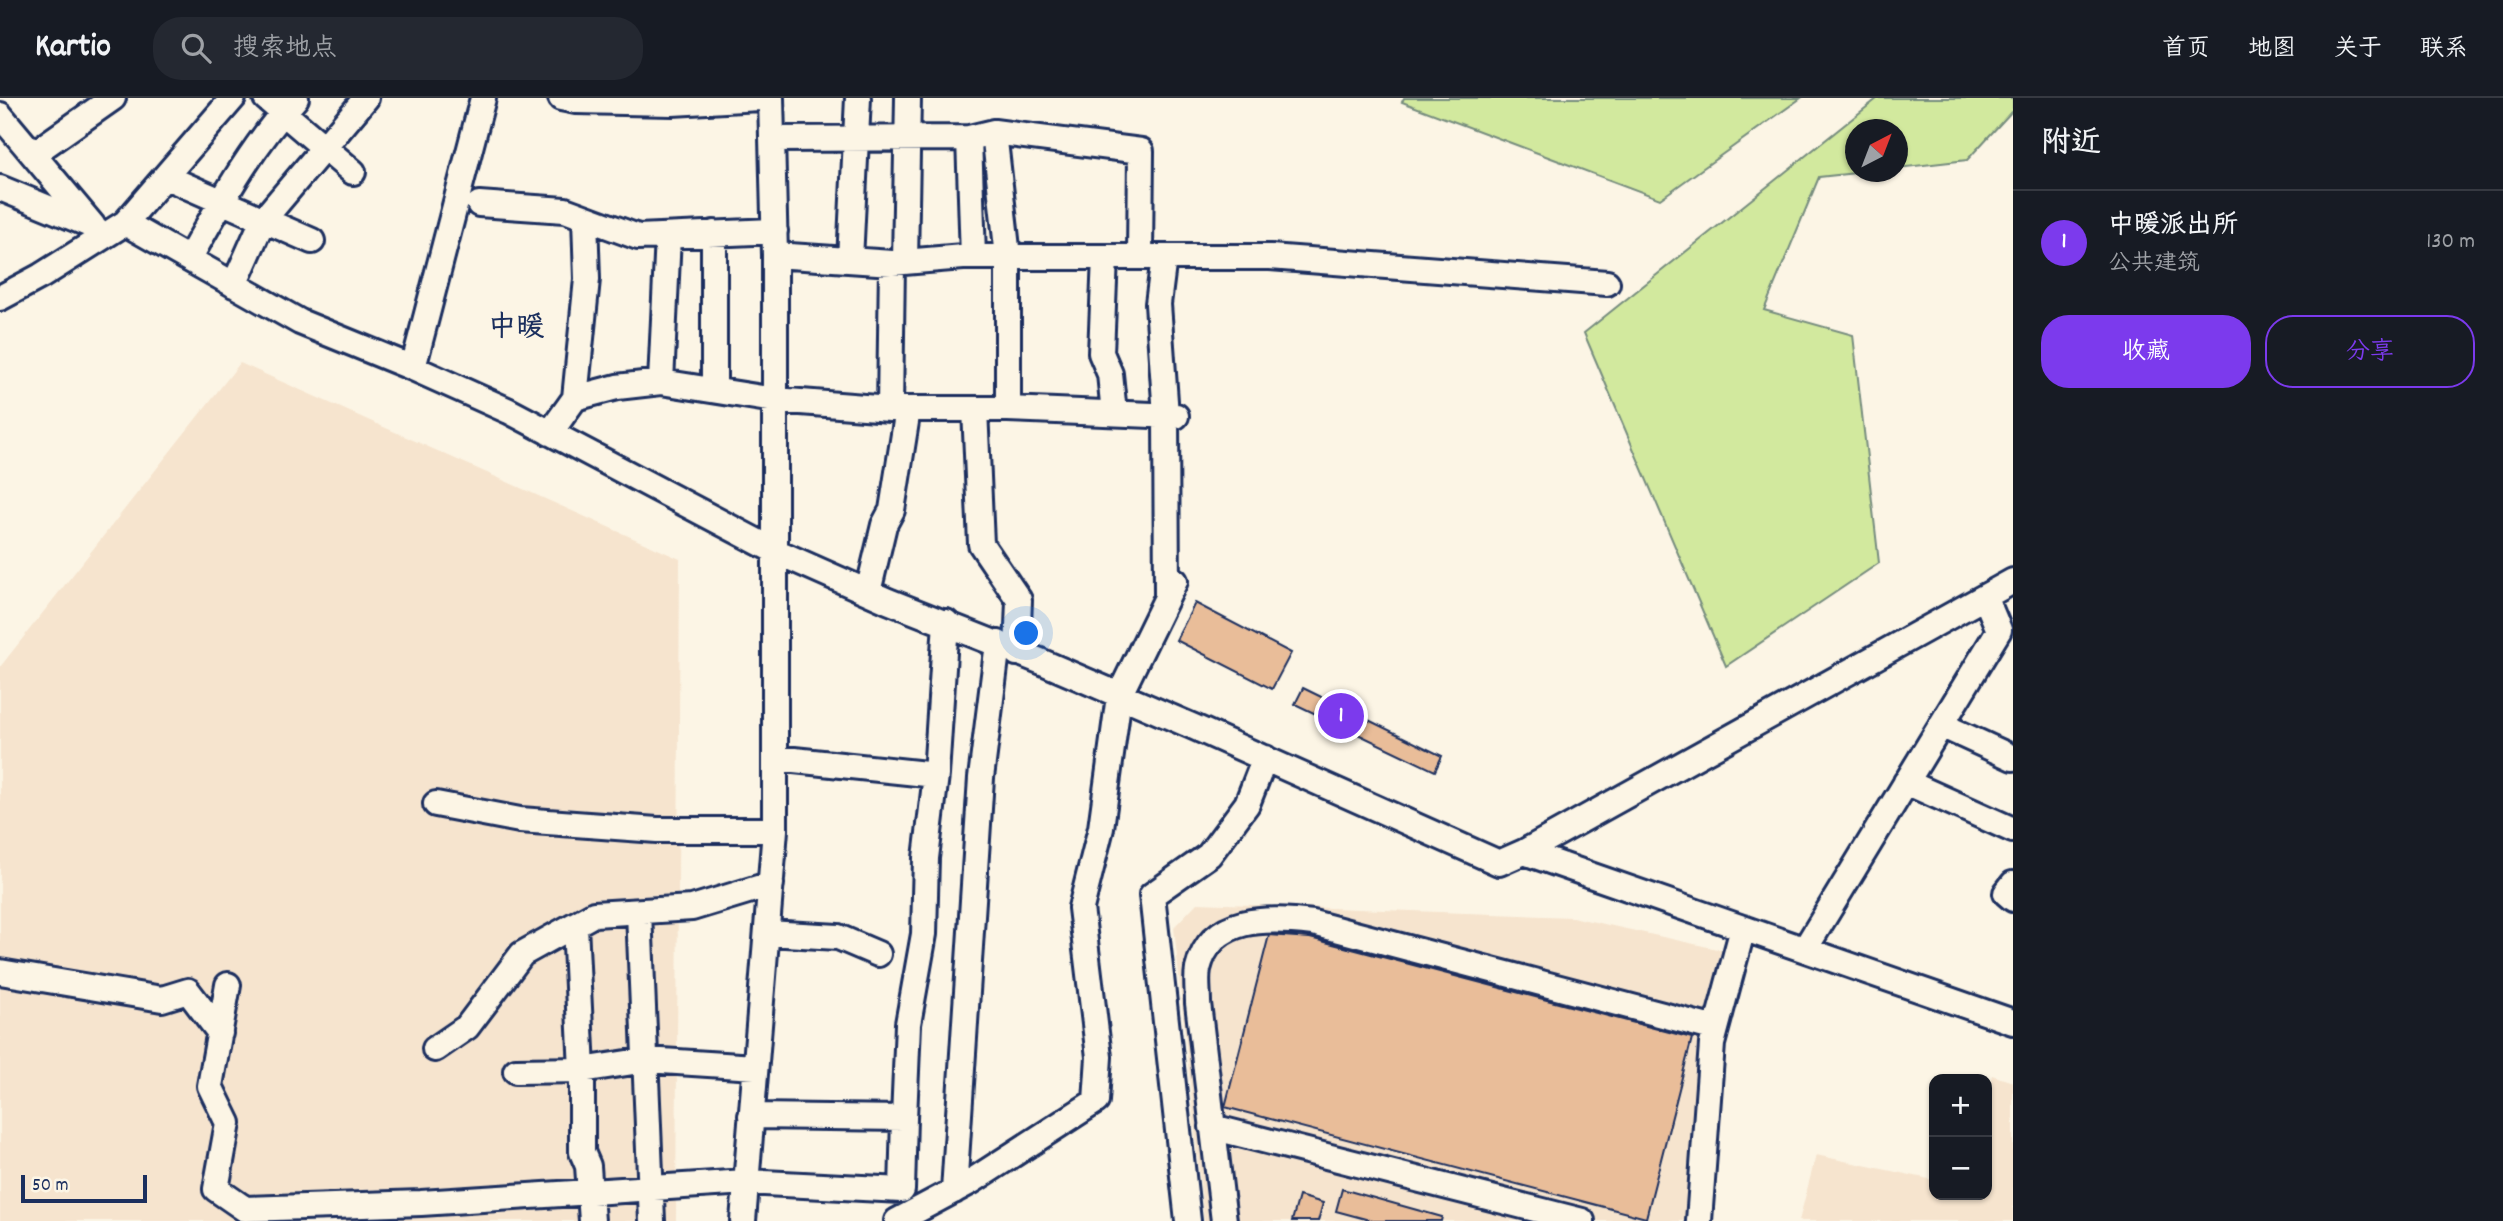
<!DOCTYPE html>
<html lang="zh">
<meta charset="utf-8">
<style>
body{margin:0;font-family:Dekko,"LXGW WenKai TC",sans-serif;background:#242831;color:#f1f3f6}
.controls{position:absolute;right:21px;bottom:21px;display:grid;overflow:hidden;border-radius:14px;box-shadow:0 2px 5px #0004}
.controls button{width:63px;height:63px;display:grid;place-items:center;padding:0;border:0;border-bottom:2px solid #363941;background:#171b24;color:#f1f3f6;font:35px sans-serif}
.compass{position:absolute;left:1845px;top:21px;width:63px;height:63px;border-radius:50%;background:#171b24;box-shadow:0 2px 5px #0004;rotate:42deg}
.scale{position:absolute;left:21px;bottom:18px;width:126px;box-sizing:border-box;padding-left:7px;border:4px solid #1b2f5e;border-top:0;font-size:19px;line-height:24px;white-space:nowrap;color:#1b2f5e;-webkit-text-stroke:5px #fcf5e5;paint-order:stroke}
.you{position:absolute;left:1027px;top:536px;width:24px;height:24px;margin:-18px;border:5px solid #fff;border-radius:50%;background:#1a73e8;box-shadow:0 0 0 10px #1a73e833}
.badge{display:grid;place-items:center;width:46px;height:46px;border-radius:50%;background:#7c3aed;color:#fff;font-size:23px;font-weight:700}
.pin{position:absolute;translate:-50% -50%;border:4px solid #fff;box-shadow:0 2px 7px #0006}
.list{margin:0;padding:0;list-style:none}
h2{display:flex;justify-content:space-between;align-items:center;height:91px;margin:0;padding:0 28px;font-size:30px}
h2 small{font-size:23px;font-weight:400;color:#9ea1a6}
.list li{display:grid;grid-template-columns:46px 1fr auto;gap:21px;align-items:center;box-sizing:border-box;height:105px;padding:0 28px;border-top:2px solid #363941}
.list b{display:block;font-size:26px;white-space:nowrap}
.list p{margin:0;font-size:23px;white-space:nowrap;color:#9ea1a6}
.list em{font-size:23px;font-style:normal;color:#9ea1a6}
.actions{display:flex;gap:14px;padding:21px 28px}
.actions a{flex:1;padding:16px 0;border:2px solid #7c3aed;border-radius:28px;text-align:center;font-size:24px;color:#7c3aed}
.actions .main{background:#7c3aed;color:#fff}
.icon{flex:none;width:38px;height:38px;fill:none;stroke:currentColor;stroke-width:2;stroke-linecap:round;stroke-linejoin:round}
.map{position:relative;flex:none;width:2013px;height:1123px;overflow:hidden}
header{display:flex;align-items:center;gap:42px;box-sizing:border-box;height:98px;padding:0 35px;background:#171b24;border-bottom:2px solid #363941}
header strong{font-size:33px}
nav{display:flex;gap:38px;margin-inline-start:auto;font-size:24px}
.search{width:490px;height:63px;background:#242831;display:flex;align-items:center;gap:18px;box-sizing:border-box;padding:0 24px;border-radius:28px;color:#9ea1a6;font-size:26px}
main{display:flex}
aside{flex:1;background:#171b24}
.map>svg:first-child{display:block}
.built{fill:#f6e4ce}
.green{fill:#d2e99e;stroke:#768c7e;stroke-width:2}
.building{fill:#e9bd99;stroke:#1b2f5e;stroke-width:2}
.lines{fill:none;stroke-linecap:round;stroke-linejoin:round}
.minor-casing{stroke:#1b2f5e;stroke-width:30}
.minor{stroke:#fcf5e5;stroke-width:24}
.labels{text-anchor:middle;stroke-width:5;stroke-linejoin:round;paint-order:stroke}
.quarter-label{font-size:28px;font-weight:bold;fill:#1b2f5e;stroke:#fcf5e5}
</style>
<header>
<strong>Kartio</strong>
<div class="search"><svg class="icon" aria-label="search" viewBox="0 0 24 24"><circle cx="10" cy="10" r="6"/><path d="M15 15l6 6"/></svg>搜索地点</div>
<nav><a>首页</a><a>地图</a><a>关于</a><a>联系</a></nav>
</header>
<main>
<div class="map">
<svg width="2013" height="1123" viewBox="0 0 2013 1123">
<rect width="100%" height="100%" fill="#fcf5e5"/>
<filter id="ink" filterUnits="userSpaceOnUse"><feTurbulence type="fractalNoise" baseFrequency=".0143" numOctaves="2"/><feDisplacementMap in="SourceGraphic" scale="14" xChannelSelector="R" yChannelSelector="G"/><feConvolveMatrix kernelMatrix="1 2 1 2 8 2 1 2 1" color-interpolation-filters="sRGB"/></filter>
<g filter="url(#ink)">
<path class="built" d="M 240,265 L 680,461 L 676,1123 L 0,1123 L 0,569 Z
M 1197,805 L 1572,819 L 1726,853 L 1689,1123 L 1204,1123 L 1174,829 Z
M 1992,977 L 2013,984 L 2013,1123 L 1799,1123 L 1816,1057 L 1934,1082 L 1934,1097 L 1987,1097 L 1987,1002 Z"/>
<path class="green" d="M 1404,0 L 1801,0 L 1660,101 L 1402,4 Z
M 1878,0 L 2013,0 L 2013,12 L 1967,62 L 1898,70 L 1898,32 L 1856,32 L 1856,74 L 1865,74 L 1819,79 L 1764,212 L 1853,237 L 1879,465 L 1726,568 L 1584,235 Z"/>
<path class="building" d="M 1195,505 L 1291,555 L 1272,591 L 1176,542 Z
M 1303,590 L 1442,658 L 1435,673 L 1295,606 Z
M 1269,837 L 1310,840 L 1692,940 L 1646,1120 L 1225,1009 Z
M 1342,1091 L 1442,1119 L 1441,1123 L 1373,1123 L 1336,1113 Z
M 1299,1098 L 1323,1105 L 1318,1123 L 1292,1123 Z"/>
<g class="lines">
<defs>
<path id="minor" d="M 266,0 L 353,74
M 561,0 L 576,3 L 672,5 L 760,0
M 0,17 L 93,128
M 994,34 L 1008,159 L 1008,311
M 969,40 L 973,159
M 773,41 L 969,40 L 994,34 L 1141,53 L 1140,159
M 33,56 L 113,0
M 166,79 L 312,143
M 0,90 L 90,127
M 479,106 L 565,112 L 638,139 L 775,133
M 125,125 L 233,0
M 775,157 L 892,165 L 963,159 L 1270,159 L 1607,185
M 1105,159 L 1101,255 L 1110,276 L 1114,315
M 1164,159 L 1158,206 L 1166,317 L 1167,498
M 189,161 C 220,106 252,47 296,0
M 850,162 L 858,0
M 905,163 L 908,0
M 234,187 L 263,122 L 366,0
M 0,200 L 41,178 L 125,125 L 300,224 L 413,270 L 509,313 L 775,453 L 888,503 L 1040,563 L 1194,629 L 1499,765 L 1524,754 L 2013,483
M 413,270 L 483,0
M 661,284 L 775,302 L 890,311 L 1008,311 L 1176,318
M 714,292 L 714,135
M 575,300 L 587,181 L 585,120
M 890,311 L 892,165
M 975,311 L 981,446 L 1019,502 L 1017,555
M 550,335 L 575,300 L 617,289 L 661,284 L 668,138
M 868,494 L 884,427 L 892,412 L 908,311
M 1941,627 L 2013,660
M 775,660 L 936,677 L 946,524
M 1906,684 L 2013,732
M 436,706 L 520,722 L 657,732 L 775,732
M 1524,754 L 2013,924
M 2013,786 L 2006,795 L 2013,801
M 639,814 L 652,1123
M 575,827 L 582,972 L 582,1054 L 588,1068 L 592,1123
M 767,835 L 838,839 L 878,856
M 1805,851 L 1999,532 L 1986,501
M 0,874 L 162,901 L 188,893 L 220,935
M 228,887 L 210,988 L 228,1025 L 216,1091 L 245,1111 L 421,1105 L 746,1084 L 902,1092 L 904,1020 L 751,1018
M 435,951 L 467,929 L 522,856 L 594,816 L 692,810 L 771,786
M 516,973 L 582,972 L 646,962 L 755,969
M 904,1020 L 908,926 L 924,836 L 926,760 L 936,677
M 1212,1029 L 1582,1123
M 954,1093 L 981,680 L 998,545
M 743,1123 L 775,732 L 775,157 L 771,0
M 897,1123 L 972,1083 L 1096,1003 L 1099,959 L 1081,810 L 1101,730 L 1119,598 L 1175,483
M 1188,1123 L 1152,797 L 1209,757 L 1247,706 L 1265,660
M 1224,1123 L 1198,905 C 1198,894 1196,882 1198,871 C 1211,816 1269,820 1313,825 L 1716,931
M 1699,1123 L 1712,946 L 1743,830"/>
</defs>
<use href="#minor" class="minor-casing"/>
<use href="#minor" class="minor"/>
</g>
</g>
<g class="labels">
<g class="quarter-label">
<text x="516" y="237">中暖</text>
</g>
</g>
</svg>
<div class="controls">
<button>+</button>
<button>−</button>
</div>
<svg class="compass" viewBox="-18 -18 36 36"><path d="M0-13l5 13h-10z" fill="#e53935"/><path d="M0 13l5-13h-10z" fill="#9ea1a6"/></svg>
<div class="scale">50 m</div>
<div class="you"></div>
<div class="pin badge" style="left:1341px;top:618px">1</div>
</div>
<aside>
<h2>附近<small></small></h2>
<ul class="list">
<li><span class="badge">1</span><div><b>中暖派出所</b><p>公共建筑</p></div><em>130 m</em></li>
</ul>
<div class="actions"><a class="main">收藏</a><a>分享</a></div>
</aside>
</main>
